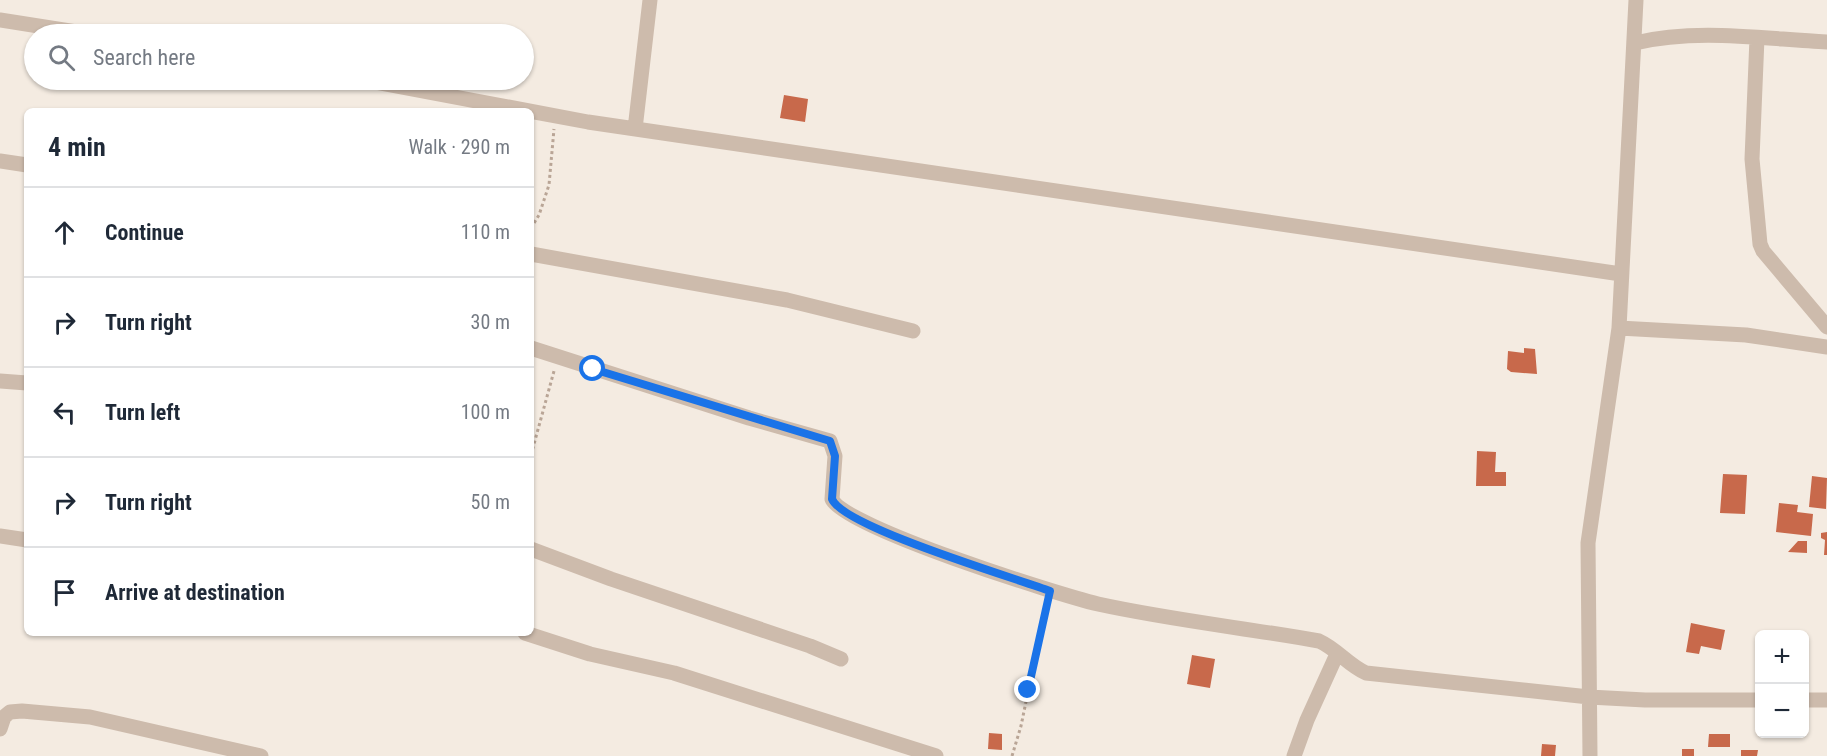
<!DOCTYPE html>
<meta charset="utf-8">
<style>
body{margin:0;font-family:"Roboto Condensed",sans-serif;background:#f6f6f7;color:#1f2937}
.controls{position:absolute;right:18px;bottom:18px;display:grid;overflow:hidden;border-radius:9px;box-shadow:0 2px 4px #0004}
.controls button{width:54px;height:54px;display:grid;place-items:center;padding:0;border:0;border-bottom:2px solid #e0e1e3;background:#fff;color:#1f2937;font:30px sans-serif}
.stop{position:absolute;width:18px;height:18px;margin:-14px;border:4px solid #1a73e8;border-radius:50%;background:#fff}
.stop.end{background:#1a73e8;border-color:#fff;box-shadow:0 2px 6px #0008}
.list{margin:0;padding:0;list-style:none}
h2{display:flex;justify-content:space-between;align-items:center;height:78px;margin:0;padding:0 24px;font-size:26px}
h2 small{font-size:20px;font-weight:400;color:#747a83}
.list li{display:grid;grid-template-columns:39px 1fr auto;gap:18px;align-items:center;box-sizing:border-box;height:90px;padding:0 24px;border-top:2px solid #e0e1e3}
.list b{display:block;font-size:22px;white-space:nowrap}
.list em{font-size:20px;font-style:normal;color:#747a83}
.icon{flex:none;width:33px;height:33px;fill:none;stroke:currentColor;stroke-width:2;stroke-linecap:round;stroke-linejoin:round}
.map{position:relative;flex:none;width:1827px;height:756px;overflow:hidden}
.search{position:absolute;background:#fff;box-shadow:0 2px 4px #0004;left:24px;top:24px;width:510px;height:66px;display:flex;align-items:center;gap:15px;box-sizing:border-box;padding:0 21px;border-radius:33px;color:#747a83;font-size:22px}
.panel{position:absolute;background:#fff;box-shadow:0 2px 4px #0004;left:24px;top:108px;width:510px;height:528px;border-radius:9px}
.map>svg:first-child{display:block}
.building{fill:#c8694b}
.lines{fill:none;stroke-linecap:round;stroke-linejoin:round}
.path{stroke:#b9a596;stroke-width:3;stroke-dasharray:3 3;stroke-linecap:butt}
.minor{stroke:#cdbbac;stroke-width:15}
.route{stroke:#1a73e8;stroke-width:8}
</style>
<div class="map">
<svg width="1827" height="756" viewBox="0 0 1827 756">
<rect width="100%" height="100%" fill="#f4ebe1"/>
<path class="building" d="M 784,95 L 808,99 L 805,122 L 780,118 Z
M 1524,348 L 1535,349 L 1537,374 L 1511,372 L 1507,369 L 1508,351 L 1524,353 Z
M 1477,451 L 1496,452 L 1495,472 L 1506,472 L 1506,486 L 1476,486 Z
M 1723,474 L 1747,475 L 1745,514 L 1720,513 Z
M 1812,476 L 1827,478 L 1826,509 L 1809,507 Z
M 1779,503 L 1798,505 L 1797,512 L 1813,514 L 1811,536 L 1776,532 Z
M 1827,532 L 1827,555 L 1824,555 L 1825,540 L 1821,538 L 1821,533 Z
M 1798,541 L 1807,541 L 1807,553 L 1788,552 Z
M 1691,623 L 1725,630 L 1721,650 L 1701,646 L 1699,654 L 1686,652 Z
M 1192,655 L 1215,659 L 1210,688 L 1187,684 Z
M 989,733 L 1002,734 L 1002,750 L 988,749 Z
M 1709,734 L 1730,734 L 1730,747 L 1708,747 Z
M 1542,744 L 1556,745 L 1555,756 L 1541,756 Z
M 1682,749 L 1694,749 L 1694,756 L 1682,756 Z
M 1741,750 L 1758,750 L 1757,756 L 1741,756 Z"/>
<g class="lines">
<path class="path" d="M 531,228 L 539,215 L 549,185 L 554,129
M 531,455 L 554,371
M 1012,756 L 1021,726 L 1046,604"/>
<path class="minor" d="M 0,20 L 89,34
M 1757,38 L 1752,159 L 1760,244 L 1763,251 L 1827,327
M 1635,43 C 1697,28 1764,39 1827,42
M 364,80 L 588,122 L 1621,274
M 635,129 L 650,0
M 0,161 L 27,165
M 531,254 L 787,300 L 913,331
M 1619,328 L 1746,335 L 1827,347
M 531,348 L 749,418 L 830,441 L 835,456 L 832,499 C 843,527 1060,595 1098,604 C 1171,620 1246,628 1319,641 C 1337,649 1348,665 1366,673 L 1589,697 L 1645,700 L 1760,700
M 0,381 L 27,383
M 0,536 L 27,540
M 531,549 L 611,579 L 810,646 L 841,659
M 525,633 L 590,654 L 674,673 L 936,756
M 1804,700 L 1827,700
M 0,729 L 4,717 L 10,712 L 22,711 L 90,717 L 261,756
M 1294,756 L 1307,720 L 1337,654
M 1590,756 L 1588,543 L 1619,328 L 1636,0"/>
</g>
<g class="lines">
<path class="route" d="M 593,369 L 830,441 L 835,456 L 832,499 C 843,527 1015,578 1050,591 L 1028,690"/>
</g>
</svg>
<div class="controls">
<button>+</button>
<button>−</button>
</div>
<div class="stop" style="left:593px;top:369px"></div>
<div class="stop end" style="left:1028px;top:690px"></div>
<div class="search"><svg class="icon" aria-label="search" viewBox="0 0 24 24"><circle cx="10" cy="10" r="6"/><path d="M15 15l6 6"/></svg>Search here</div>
<section class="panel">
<h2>4 min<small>Walk · 290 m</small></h2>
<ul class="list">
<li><svg class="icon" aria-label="ahead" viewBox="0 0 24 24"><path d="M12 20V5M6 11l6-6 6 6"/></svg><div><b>Continue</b></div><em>110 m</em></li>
<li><svg class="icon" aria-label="right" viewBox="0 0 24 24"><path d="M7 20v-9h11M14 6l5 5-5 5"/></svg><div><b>Turn right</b></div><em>30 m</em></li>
<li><svg class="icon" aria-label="left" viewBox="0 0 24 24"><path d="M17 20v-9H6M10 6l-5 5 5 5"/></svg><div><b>Turn left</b></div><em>100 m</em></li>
<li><svg class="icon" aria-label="right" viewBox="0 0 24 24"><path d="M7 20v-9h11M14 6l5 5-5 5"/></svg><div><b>Turn right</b></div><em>50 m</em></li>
<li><svg class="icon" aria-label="arrive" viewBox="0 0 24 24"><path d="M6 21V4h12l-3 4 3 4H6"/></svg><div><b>Arrive at destination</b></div></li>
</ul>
</section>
</div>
